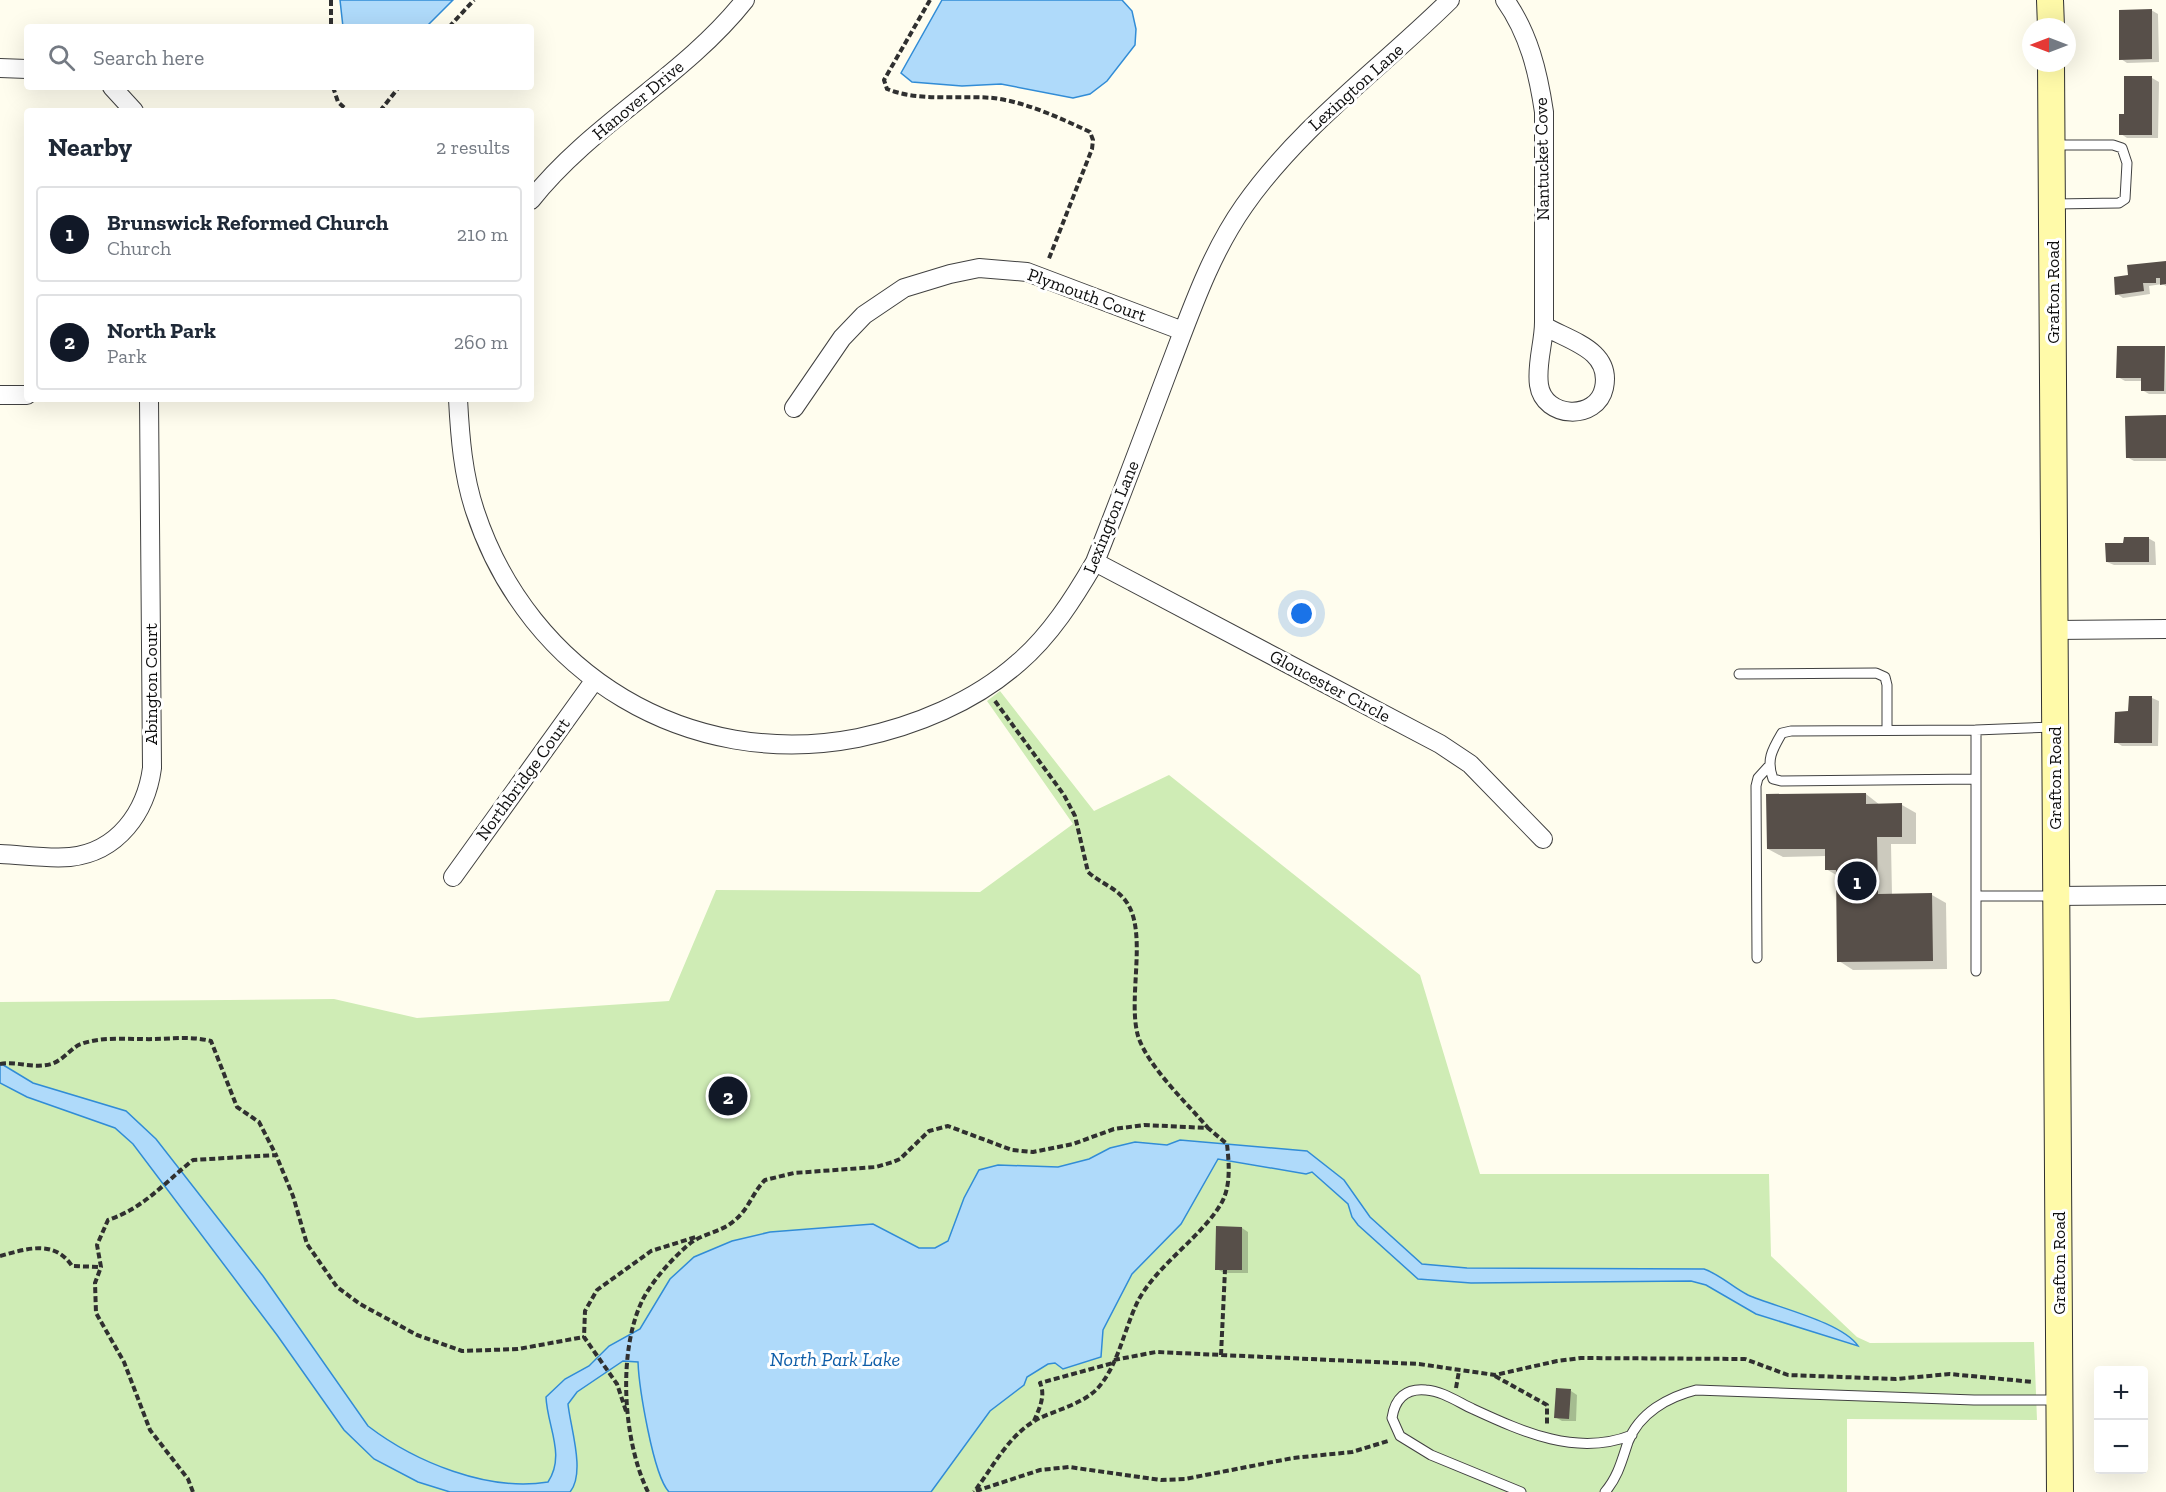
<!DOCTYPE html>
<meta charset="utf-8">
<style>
body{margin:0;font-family:"Zilla Slab",serif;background:#f6f6f7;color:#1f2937}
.controls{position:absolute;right:18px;bottom:18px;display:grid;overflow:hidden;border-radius:6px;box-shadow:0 6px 24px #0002}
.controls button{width:54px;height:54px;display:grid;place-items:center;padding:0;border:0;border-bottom:2px solid #e0e1e3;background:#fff;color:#1f2937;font:30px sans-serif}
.compass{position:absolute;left:2022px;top:18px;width:54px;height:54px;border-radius:50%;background:#fff;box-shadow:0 6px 24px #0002;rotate:270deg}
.you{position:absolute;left:1302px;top:614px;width:21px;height:21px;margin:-15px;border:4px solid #fff;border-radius:50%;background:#1a73e8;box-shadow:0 0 0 9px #1a73e833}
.badge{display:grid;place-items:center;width:39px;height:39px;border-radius:50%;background:#111827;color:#fff;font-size:20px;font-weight:700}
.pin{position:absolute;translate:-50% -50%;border:3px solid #fff;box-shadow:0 2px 6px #0006}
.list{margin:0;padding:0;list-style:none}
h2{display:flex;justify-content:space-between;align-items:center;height:78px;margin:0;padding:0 24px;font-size:26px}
h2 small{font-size:20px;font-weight:400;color:#747a83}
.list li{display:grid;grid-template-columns:39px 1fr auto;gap:18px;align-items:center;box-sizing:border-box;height:96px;margin:0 12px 12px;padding:0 12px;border:2px solid #e0e1e3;border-radius:6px}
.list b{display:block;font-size:22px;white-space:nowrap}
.list p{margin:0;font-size:20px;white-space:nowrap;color:#747a83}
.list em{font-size:20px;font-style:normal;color:#747a83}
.icon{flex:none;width:33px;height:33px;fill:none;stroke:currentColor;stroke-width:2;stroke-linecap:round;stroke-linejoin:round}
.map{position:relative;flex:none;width:2166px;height:1492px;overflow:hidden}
.search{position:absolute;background:#fff;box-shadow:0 6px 24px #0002;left:24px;top:24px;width:510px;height:66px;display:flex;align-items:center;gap:15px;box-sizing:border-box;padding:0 21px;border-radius:6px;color:#747a83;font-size:22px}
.panel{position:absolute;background:#fff;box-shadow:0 6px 24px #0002;left:24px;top:108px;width:510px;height:294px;border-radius:6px}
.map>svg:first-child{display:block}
.green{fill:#cfecb5}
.water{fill:#afdafa;stroke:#318cd6;stroke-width:1.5}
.shadow{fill:#0003}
.building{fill:#574f49}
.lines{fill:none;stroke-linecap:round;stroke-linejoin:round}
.lane-casing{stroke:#414141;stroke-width:11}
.street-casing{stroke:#414141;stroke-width:20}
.secondary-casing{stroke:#303030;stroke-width:28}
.path{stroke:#303030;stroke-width:4;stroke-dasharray:6 3;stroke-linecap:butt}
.lane{stroke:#fff;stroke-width:9}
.street{stroke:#fff;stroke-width:18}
.secondary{stroke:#fffaa9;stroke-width:26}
.labels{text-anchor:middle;stroke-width:6;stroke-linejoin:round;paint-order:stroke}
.street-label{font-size:18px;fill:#0e0e0e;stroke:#fff}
.water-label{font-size:20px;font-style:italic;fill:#0e5da8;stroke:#fff}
</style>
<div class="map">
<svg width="2166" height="1492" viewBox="0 0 2166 1492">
<rect width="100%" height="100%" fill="#fffdee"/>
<path class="green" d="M 1000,691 L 1094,811 L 1169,775 L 1420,975 L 1480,1174 L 1769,1174 L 1771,1256 L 1857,1337 L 1870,1343 L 2034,1342 L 2037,1420 L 1847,1419 L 1847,1492 L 0,1492 L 0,1002 L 334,999 L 417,1018 L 669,1001 L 716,890 L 980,892 L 1073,824 L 987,701 Z"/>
<path class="water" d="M 340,0 L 453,0 L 426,27 L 343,27 Z
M 942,0 L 1122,0 L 1132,11 L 1136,29 L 1135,45 L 1107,81 L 1090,94 L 1073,98 L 1001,84 L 962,86 L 912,82 L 901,73 Z
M 0,1063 L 33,1083 L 126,1111 L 156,1139 L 263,1276 L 368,1426 C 415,1462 488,1492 548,1482 C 566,1455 547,1426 546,1397 L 565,1379 L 589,1366 L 609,1346 L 640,1329 L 670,1279 L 694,1257 L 732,1241 L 770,1232 L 873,1224 L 919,1248 L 935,1248 L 948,1241 L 964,1198 L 979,1170 L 998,1165 L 1058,1167 L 1089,1159 L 1110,1148 L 1135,1142 L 1167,1145 L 1180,1140 L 1307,1151 L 1344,1180 L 1370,1217 L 1422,1264 L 1467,1268 L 1704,1269 C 1721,1275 1732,1287 1748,1295 C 1775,1307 1842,1322 1858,1346 L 1756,1314 L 1706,1285 L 1691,1281 L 1471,1283 L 1418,1279 L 1358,1225 L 1352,1217 L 1348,1204 L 1312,1172 L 1306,1174 L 1218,1159 L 1181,1224 L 1132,1274 L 1103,1330 L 1101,1357 L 1063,1369 L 1055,1363 L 1048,1364 L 1027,1377 L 1024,1385 L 990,1411 L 931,1492 L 669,1492 C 653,1475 639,1387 638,1362 L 623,1361 L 577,1392 L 568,1404 C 570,1426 586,1473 570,1492 L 450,1492 L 418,1482 L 374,1459 L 344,1430 L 277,1335 L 133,1144 L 115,1128 L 27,1097 L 0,1083 Z"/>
<path class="shadow" d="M 2151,10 L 2158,14 L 2159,62 L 2127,63 L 2121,59 Z
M 2126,77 L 2152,78 L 2159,82 L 2158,138 L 2127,138 L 2121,134 L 2126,116 Z
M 2166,262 L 2166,286 L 2162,284 L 2149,286 L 2150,294 L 2123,298 L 2117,294 L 2129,277 Z
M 2165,348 L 2166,394 L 2149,394 L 2142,390 L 2142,381 L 2125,381 L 2118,377 Z
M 2166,417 L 2166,461 L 2134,461 L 2127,457 Z
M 2148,538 L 2155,542 L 2156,565 L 2114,565 L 2107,562 L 2124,545 Z
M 2130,698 L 2152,698 L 2159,701 L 2158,746 L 2122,746 L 2116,742 L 2130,712 Z
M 1866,794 L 1880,805 L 1902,805 L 1916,813 L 1916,844 L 1891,844 L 1892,895 L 1932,895 L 1946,903 L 1947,969 L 1853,970 L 1839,961 L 1838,876 L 1826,869 L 1826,856 L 1783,857 L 1768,849 Z
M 1242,1228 L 1248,1232 L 1248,1273 L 1224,1273 L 1217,1269 Z
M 1571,1391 L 1577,1395 L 1576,1421 L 1562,1421 L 1555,1417 Z"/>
<path class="building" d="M 2152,9 L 2152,59 L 2119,60 L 2119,10 Z
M 2124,76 L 2152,76 L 2152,135 L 2119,135 L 2119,114 L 2124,114 Z
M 2166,261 L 2166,284 L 2160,285 L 2160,278 L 2156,278 L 2156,283 L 2143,283 L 2144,291 L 2115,295 L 2114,277 L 2128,275 L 2127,265 Z
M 2117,346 L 2165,346 L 2164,391 L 2141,391 L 2141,378 L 2116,378 Z
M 2166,415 L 2166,458 L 2126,458 L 2125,416 Z
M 2124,537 L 2149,537 L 2149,562 L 2106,562 L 2105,543 L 2123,543 Z
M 2129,696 L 2152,696 L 2152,743 L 2114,743 L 2115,712 L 2128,711 Z
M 1866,793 L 1866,804 L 1902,803 L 1902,837 L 1877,837 L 1878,894 L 1932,893 L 1933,961 L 1837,962 L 1836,870 L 1825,870 L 1825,849 L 1767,849 L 1766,794 Z
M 1216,1226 L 1242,1227 L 1242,1270 L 1215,1270 Z
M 1556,1388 L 1571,1389 L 1569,1419 L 1554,1418 Z"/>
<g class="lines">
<defs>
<path id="lane" d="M 2053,145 L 2113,145 L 2122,148 L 2127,163 L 2125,199 L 2119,203 L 2054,204
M 1739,674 L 1876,673 L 1885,677 L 1887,685 L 1887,730
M 1976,730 L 1791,731 L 1782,733 C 1772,750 1766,760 1773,779 L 1781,781 L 1976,779
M 2054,896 L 1976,896 L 1976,730 L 2054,727
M 1757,958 L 1756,786 L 1758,778 L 1768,767
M 1976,971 L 1976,896
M 1521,1492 L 1431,1455 L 1400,1436 L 1392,1418 C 1395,1398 1406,1388 1426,1390 C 1442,1391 1458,1402 1473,1409 C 1523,1432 1577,1457 1632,1435
M 1605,1492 C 1618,1477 1622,1460 1628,1442 C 1639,1413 1668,1397 1696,1390 L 1974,1400 L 2057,1400"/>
<path id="street" d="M 1505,0 C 1529,34 1538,72 1544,112 C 1544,182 1544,252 1544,322 C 1544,343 1536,364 1539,385 C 1544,419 1597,421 1604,388 C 1612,350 1570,341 1544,326
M 0,68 L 27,69
M 112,87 L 134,111
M 531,200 C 592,123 684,77 745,0
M 0,395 L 27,395
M 458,399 C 460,437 463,475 475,511 C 529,675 689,771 858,738 C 915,726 974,702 1018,663 C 1050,636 1074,598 1095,562 C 1120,499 1144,435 1168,371 C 1190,314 1209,256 1244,206 C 1300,126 1381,68 1450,0
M 794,408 L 842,338 L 864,315 L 904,288 L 950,274 L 979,268 L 1027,272 L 1183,331
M 1095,562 L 1440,744 L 1470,764 L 1543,839
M 2054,630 L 2166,629
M 0,854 C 23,855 48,859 70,857 C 118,852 146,812 152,768 L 149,399
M 453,877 L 594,681
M 2056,896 L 2166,895"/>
<path id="secondary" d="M 2050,0 L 2051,27
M 2051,63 L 2060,1492"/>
</defs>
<use href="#lane" class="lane-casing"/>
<use href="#street" class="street-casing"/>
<use href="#secondary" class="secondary-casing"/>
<path class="path" d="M 331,0 L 331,27
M 930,0 L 884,80 L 887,89 C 919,102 959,95 993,98 C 1026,102 1060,118 1090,132 L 1093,140 L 1092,149 L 1048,261
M 449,27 L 474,0
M 333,87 L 338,102 L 348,111
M 380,111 L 399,87
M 995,701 L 1064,795 L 1075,816 L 1088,872 C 1100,883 1115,887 1125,900 C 1149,930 1127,997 1138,1036 C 1148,1067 1187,1103 1208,1128
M 0,1064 C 17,1061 34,1069 51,1064 C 64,1060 72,1047 81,1044 C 100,1037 122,1039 142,1039 C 166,1040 187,1035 211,1041 L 237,1107 L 259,1122 L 276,1155
M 0,1256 C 26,1249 54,1239 72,1266 L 101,1267
M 1221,1355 L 1225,1270
M 1114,1360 L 1156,1352 L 1419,1364 L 1495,1375 L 1557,1361 L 1581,1358 L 1745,1359 L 1788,1375 L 1896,1379 L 1950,1374 L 2033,1382
M 1495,1376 L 1547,1405 L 1547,1425
M 1456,1388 L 1459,1371
M 626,1411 L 617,1384 L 584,1337 L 585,1311 L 597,1290 L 651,1251 L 696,1237
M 1034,1421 C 1039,1409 1046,1396 1040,1383 L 1113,1363
M 976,1491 L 1040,1470 L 1069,1467 L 1161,1480 L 1185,1479 L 1293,1458 L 1352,1452 L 1388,1441
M 193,1492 L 188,1479 L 150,1430 L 124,1362 L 96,1313 L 95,1283 L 101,1267 L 97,1245 L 108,1220 C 144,1208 164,1183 193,1160 L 276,1155 L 293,1196 L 307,1244 L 337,1287 L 360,1304 L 417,1335 L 462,1351 L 518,1349 L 584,1337
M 648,1492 C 623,1441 617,1351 643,1299 C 653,1280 671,1260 687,1246 C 701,1233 721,1233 735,1220 C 748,1210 753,1192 765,1180 L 794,1173 L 876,1167 L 893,1162 L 900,1159 L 929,1131 L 948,1126 L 1012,1150 L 1033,1152 L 1073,1144 L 1114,1129 L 1144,1125 L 1208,1128 L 1227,1144 C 1229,1163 1231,1185 1222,1202 C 1203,1236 1160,1262 1139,1299 C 1124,1328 1119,1365 1097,1389 C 1081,1405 1055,1410 1036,1420 C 1008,1436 993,1467 974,1492"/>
<use href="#lane" class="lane"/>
<use href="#street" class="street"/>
<use href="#secondary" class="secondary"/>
</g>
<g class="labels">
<g class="street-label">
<text transform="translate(1356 87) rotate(-42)" y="6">Lexington Lane</text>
<text transform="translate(638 100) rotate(-40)" y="6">Hanover Drive</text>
<text transform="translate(1542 159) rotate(-91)" y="6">Nantucket Cove</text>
<text transform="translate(2053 292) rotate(-90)" y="6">Grafton Road</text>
<text transform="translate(1087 295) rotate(20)" y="6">Plymouth Court</text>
<text transform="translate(1111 517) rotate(-68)" y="6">Lexington Lane</text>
<text transform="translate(151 684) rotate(-90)" y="6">Abington Court</text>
<text transform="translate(1330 686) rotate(28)" y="6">Gloucester Circle</text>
<text transform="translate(2055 778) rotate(-90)" y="6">Grafton Road</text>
<text transform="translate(523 779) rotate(-54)" y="6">Northbridge Court</text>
<text transform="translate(2059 1263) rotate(-90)" y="6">Grafton Road</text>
</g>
<g class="water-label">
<text x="835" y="1366">North Park Lake</text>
</g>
</g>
</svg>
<div class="controls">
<button>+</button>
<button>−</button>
</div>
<svg class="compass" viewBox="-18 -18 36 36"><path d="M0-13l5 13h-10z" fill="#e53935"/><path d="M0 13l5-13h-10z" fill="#747a83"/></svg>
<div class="you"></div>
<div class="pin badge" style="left:1857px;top:881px">1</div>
<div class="pin badge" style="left:728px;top:1096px">2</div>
<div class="search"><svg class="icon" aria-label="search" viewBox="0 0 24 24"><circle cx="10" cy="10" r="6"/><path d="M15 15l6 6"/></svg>Search here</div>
<section class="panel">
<h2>Nearby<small>2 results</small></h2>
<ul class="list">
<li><span class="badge">1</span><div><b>Brunswick Reformed Church</b><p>Church</p></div><em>210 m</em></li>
<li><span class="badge">2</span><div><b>North Park</b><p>Park</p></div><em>260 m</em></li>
</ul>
</section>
</div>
